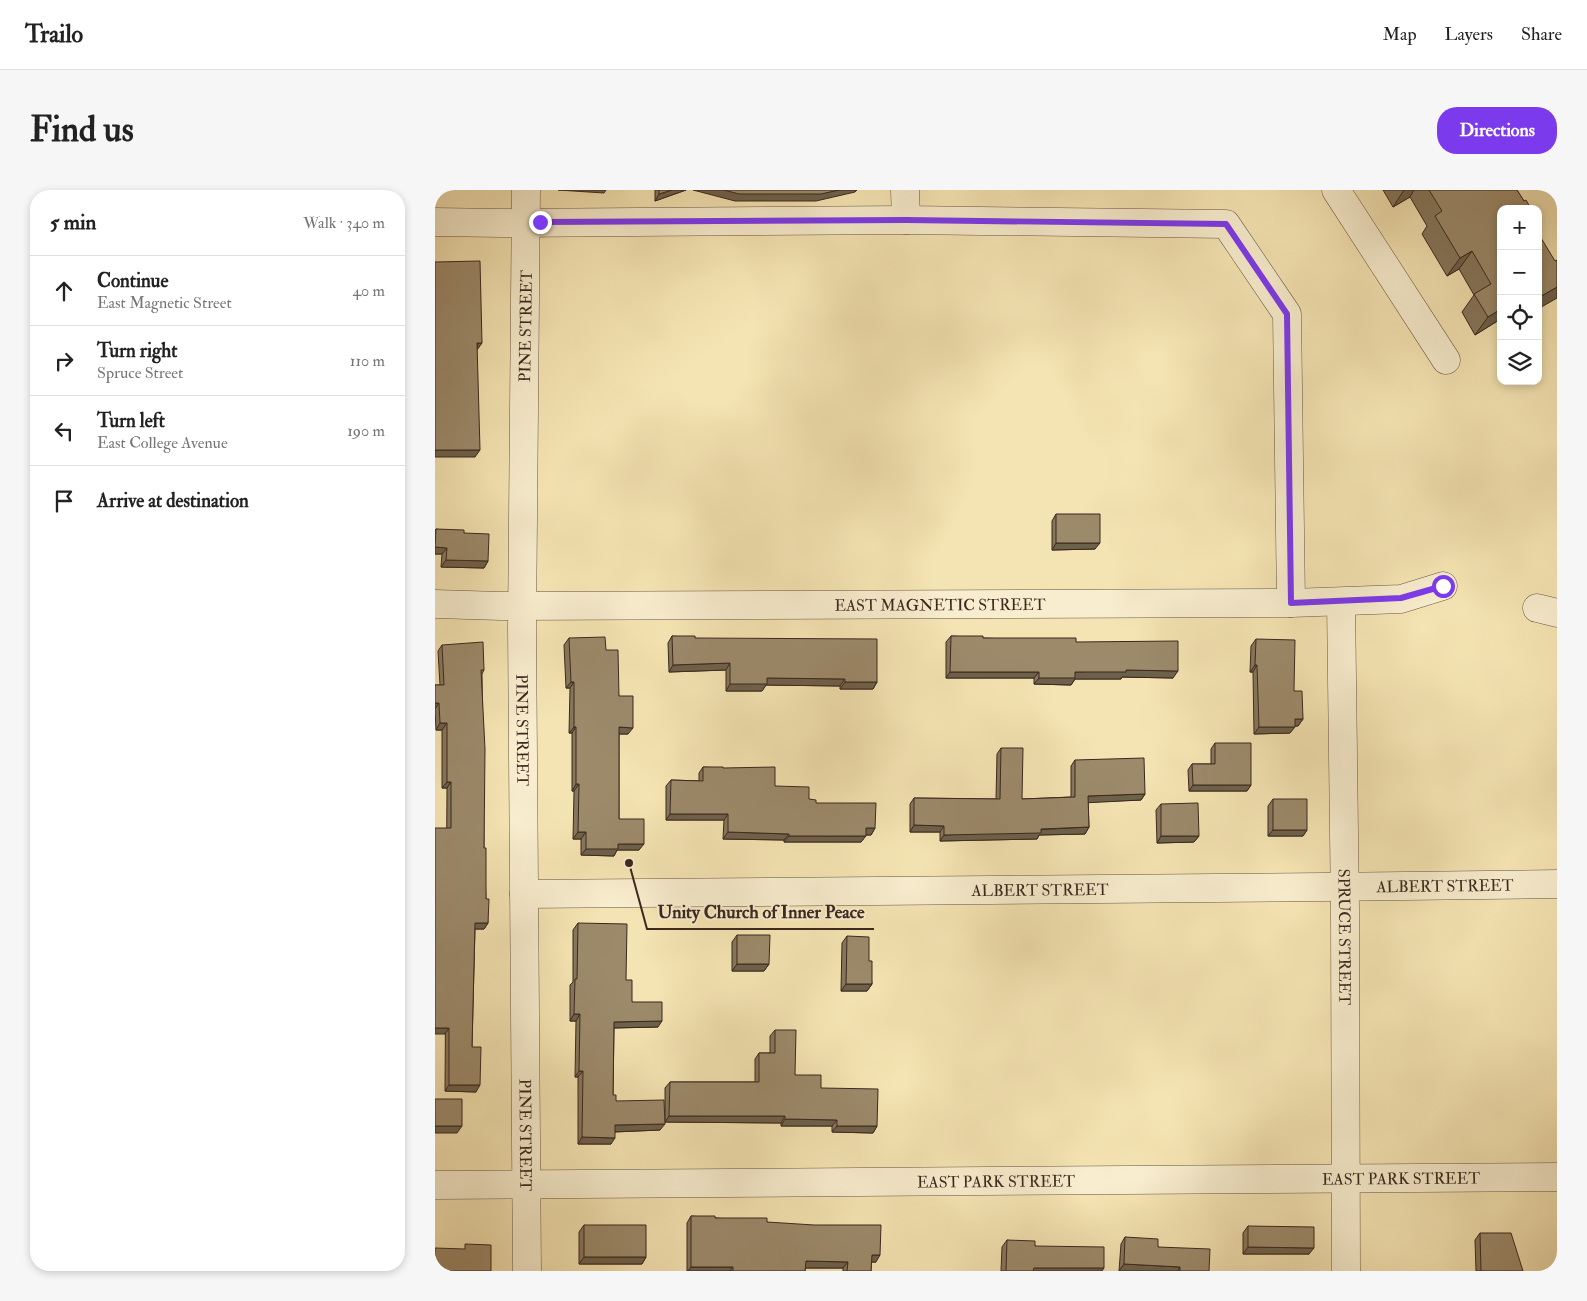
<!DOCTYPE html>
<meta charset="utf-8">
<style>
body{margin:0;font-family:"IM FELL Double Pica",serif;background:#f6f6f6;color:#222}
.controls{position:absolute;right:15px;top:15px;display:grid;overflow:hidden;border-radius:10px;box-shadow:0 2px 8px #0003}
.controls button{width:45px;height:45px;display:grid;place-items:center;padding:0;border:0;border-bottom:1px solid #e0e0e0;background:#fff;color:#222;font:25px sans-serif}
.stop{position:absolute;width:15px;height:15px;margin:-11px;border:4px solid #7c3aed;border-radius:50%;background:#fff}
.stop.end{background:#7c3aed;border-color:#fff;box-shadow:0 1px 5px #0008}
.list{margin:0;padding:0;list-style:none}
h2{display:flex;justify-content:space-between;align-items:center;height:65px;margin:0;padding:0 20px;font-size:21px}
h2 small{font-size:16px;font-weight:400;color:#767676}
.list li{display:grid;grid-template-columns:32px 1fr auto;gap:15px;align-items:center;box-sizing:border-box;height:70px;padding:0 20px;border-top:1px solid #e0e0e0}
.list b{display:block;font-size:19px;white-space:nowrap}
.list p{margin:0;font-size:16px;white-space:nowrap;color:#767676}
.list em{font-size:16px;font-style:normal;color:#767676}
.icon{flex:none;width:28px;height:28px;fill:none;stroke:currentColor;stroke-width:2;stroke-linecap:round;stroke-linejoin:round}
.map{position:relative;flex:none;width:1122px;height:1081px;overflow:hidden;border-radius:20px}
header{display:flex;align-items:center;gap:30px;box-sizing:border-box;height:70px;padding:0 25px;background:#fff;border-bottom:1px solid #e0e0e0}
header strong{font-size:24px}
nav{display:flex;gap:28px;margin-inline-start:auto;font-size:18px}
.intro{display:flex;align-items:center;justify-content:space-between;box-sizing:border-box;height:120px;padding:0 30px}
h1{margin:0;font-size:35px}
.button{padding:12px 22px;border-radius:20px;background:#7c3aed;color:#fff;font-size:18px;font-weight:700}
main{display:flex;gap:30px;padding:0 30px}
aside{flex:1;background:#fff;border-radius:20px;box-shadow:0 2px 8px #0003}
.map>svg:first-child{display:block}
.lines{fill:none;stroke-linecap:round;stroke-linejoin:round}
.minor-casing{stroke:#6a5743;stroke-width:29}
.minor{stroke:#f8edce;stroke-width:28}
.wall{fill:#86775c;stroke:#3b281e}
.shaded-wall{fill:#6d614b;stroke:#3b281e}
.building{fill:#9c8a6b;stroke:#3b281e}
.route{stroke:#7c3aed;stroke-width:6}
.labels{text-anchor:middle;stroke-width:4;stroke-linejoin:round;paint-order:stroke}
.street-label{font-size:16px;fill:#3b281e;stroke:#f8edce}
.leader{fill:none;stroke:#3b281e;stroke-width:2}
.callout-dot{fill:#3b281e;stroke:#f8edce;stroke-width:2}
.callout-label{font-size:18px;text-anchor:middle;font-weight:bold;fill:#3b281e;stroke:#f8edce;stroke-width:4;stroke-linejoin:round;paint-order:stroke}
</style>
<header>
<strong>Trailo</strong>
<nav><a>Map</a><a>Layers</a><a>Share</a></nav>
</header>
<div class="intro"><h1>Find us</h1><a class="button">Directions</a></div>
<main>
<aside>
<h2>5 min<small>Walk · 340 m</small></h2>
<ul class="list">
<li><svg class="icon" aria-label="ahead" viewBox="0 0 24 24"><path d="M12 20V5M6 11l6-6 6 6"/></svg><div><b>Continue</b><p>East Magnetic Street</p></div><em>40 m</em></li>
<li><svg class="icon" aria-label="right" viewBox="0 0 24 24"><path d="M7 20v-9h11M14 6l5 5-5 5"/></svg><div><b>Turn right</b><p>Spruce Street</p></div><em>110 m</em></li>
<li><svg class="icon" aria-label="left" viewBox="0 0 24 24"><path d="M17 20v-9H6M10 6l-5 5 5 5"/></svg><div><b>Turn left</b><p>East College Avenue</p></div><em>190 m</em></li>
<li><svg class="icon" aria-label="arrive" viewBox="0 0 24 24"><path d="M6 21V4h12l-3 4 3 4H6"/></svg><div><b>Arrive at destination</b></div></li>
</ul>
</aside>
<div class="map">
<svg width="1122" height="1081" viewBox="0 0 1122 1081">
<rect width="100%" height="100%" fill="#f5e4b3"/>
<filter id="stains"><feTurbulence type="fractalNoise" baseFrequency=".004" numOctaves="4"/><feColorMatrix values="0 0 0 0 .2 0 0 0 0 .09 0 0 0 0 .02 0 0 0 .5 -.17"/></filter>
<radialGradient id="worn" r=".72"><stop offset=".6" stop-color="#630" stop-opacity="0"/><stop offset="1" stop-color="#630" stop-opacity=".3"/></radialGradient>
<g class="lines">
<defs>
<g id="minor">
<path id="s1" d="M 91,0 L 87,438 L 92,1081"/>
<path d="M 470,0 L 471,30"/>
<path d="M 901,0 L 1011,170"/>
<path d="M 0,32 L 66,33 L 471,30 L 791,34 L 852,124 L 856,413"/>
<path id="s2" d="M 906,412 L 910,719 L 911,1081"/>
<path id="s3" d="M 0,414 L 66,416 L 856,413 L 966,409 L 1008,396"/>
<path d="M 1102,418 L 1122,423"/>
<path id="s4" d="M 89,704 L 888,697 L 1122,694"/>
<path id="s5" d="M 0,995 L 1122,987"/>
</g>
</defs>
<use href="#minor" class="minor-casing"/>
<use href="#minor" class="minor"/>
</g>
<path class="wall" d="M 220,0 L 251,0 L 220,11 Z
M 948,0 L 1082,0 L 1089,11 L 1096,19 L 1066,19 L 1066,133 L 1064,130 L 1040,145 L 1027,122 L 1039,105 L 1024,79 L 1012,86 L 987,44 L 992,36 L 975,7 L 958,17 Z
M 621,324 L 660,359 L 617,360 L 617,331 Z
M 1,339 L 29,343 L 53,371 L 49,378 L 6,377 L 7,364 L 0,364 L 0,340 Z
M 237,446 L 260,448 L 442,492 L 438,499 L 405,499 L 405,496 L 331,495 L 327,501 L 291,501 L 291,480 L 234,482 L 233,453 Z
M 516,446 L 548,448 L 641,452 L 738,488 L 687,487 L 686,489 L 640,489 L 636,495 L 599,494 L 599,488 L 511,488 L 511,452 Z
M 134,448 L 171,460 L 184,506 L 193,544 L 184,544 L 184,629 L 204,660 L 182,660 L 179,666 L 146,665 L 146,649 L 138,649 L 139,601 L 137,601 L 137,543 L 134,543 L 135,498 L 131,498 L 129,455 Z
M 821,449 L 859,501 L 868,529 L 863,536 L 860,536 L 855,543 L 819,544 L 818,482 L 815,482 L 816,456 Z
M 7,455 L 49,480 L 47,484 L 49,658 L 51,709 L 53,733 L 49,739 L 40,739 L 37,857 L 41,902 L 10,901 L 12,598 L 7,598 L 7,540 L 1,540 L 0,520 L 0,495 L 5,495 L 3,461 Z
M 780,553 L 816,595 L 812,601 L 754,601 L 753,580 L 757,574 L 776,574 L 776,559 Z
M 566,558 L 587,609 L 636,607 L 636,576 L 640,570 L 710,604 L 706,610 L 653,612 L 654,637 L 650,644 L 604,645 L 602,649 L 505,651 L 505,642 L 475,642 L 475,614 L 479,608 L 561,609 L 562,564 Z
M 268,577 L 288,578 L 340,596 L 374,609 L 381,613 L 440,638 L 436,645 L 431,645 L 426,652 L 349,652 L 349,650 L 288,649 L 289,630 L 231,630 L 231,596 L 236,590 L 264,591 L 264,583 Z
M 838,609 L 872,640 L 868,646 L 833,646 L 833,616 Z
M 726,614 L 764,646 L 759,652 L 722,653 L 721,620 Z
M 143,733 L 191,790 L 197,812 L 223,837 L 179,838 L 178,905 L 181,911 L 225,940 L 180,942 L 176,954 L 143,954 L 143,887 L 140,887 L 141,831 L 135,831 L 135,795 L 138,792 L 138,740 Z
M 302,745 L 334,774 L 329,781 L 297,781 L 297,752 Z
M 412,746 L 434,771 L 437,794 L 432,801 L 406,801 L 407,753 Z
M 340,840 L 360,885 L 386,898 L 442,936 L 438,943 L 397,942 L 397,936 L 346,936 L 346,933 L 230,932 L 230,898 L 235,892 L 320,892 L 320,869 L 324,863 L 335,863 L 335,846 Z
M 256,1026 L 332,1032 L 441,1072 L 436,1072 L 436,1081 L 408,1081 L 408,1078 L 370,1078 L 370,1081 L 252,1081 L 252,1033 Z
M 149,1035 L 211,1067 L 207,1074 L 144,1074 L 144,1042 Z
M 813,1036 L 874,1064 L 808,1064 L 808,1043 Z
M 1045,1043 L 1088,1081 L 1041,1081 L 1040,1050 Z
M 690,1047 L 723,1057 L 774,1081 L 684,1081 L 686,1054 Z
M 572,1050 L 600,1056 L 667,1081 L 566,1081 L 567,1057 Z"/>
<path class="shaded-wall" d="M 123,0 L 171,0 L 169,3 Z
M 237,0 L 251,0 L 220,11 L 224,4 Z
M 258,0 L 422,0 L 420,2 L 381,11 L 300,11 Z
M 969,0 L 979,0 L 975,7 L 958,17 Z
M 1037,61 L 1024,79 L 1012,86 L 1025,68 Z
M 1122,97 L 1122,108 L 1103,119 L 1103,108 Z
M 1066,119 L 1066,128 L 1064,130 L 1040,145 L 1053,127 Z
M 42,153 L 47,153 L 42,160 Z
M 0,260 L 45,260 L 40,267 L 0,267 Z
M 621,353 L 665,353 L 660,359 L 617,360 Z
M 0,357 L 12,358 L 7,364 L 0,364 Z
M 11,370 L 53,371 L 49,378 L 6,377 Z
M 295,473 L 291,480 L 234,482 L 238,475 Z
M 820,475 L 822,475 L 818,482 L 815,482 Z
M 691,480 L 743,481 L 738,488 L 687,487 L 686,489 L 640,489 L 636,495 L 599,494 L 604,488 L 640,482 Z
M 515,482 L 604,482 L 599,488 L 511,488 Z
M 332,488 L 410,489 L 405,496 L 331,495 L 327,501 L 291,501 L 295,494 Z
M 136,492 L 139,492 L 135,498 L 131,498 Z
M 410,492 L 442,492 L 438,499 L 405,499 Z
M 0,513 L 4,513 L 0,519 Z
M 860,529 L 868,529 L 863,536 L 855,536 Z
M 5,533 L 12,533 L 7,540 L 1,540 Z
M 139,537 L 141,537 L 137,543 L 134,543 Z
M 184,537 L 198,538 L 193,544 L 179,544 Z
M 824,537 L 860,537 L 855,543 L 819,544 Z
M 12,592 L 16,592 L 12,598 L 7,598 Z
M 141,594 L 144,594 L 139,601 L 137,601 Z
M 758,595 L 816,595 L 812,601 L 754,601 Z
M 710,604 L 706,610 L 648,613 L 653,606 Z
M 235,624 L 293,624 L 289,630 L 231,630 Z
M 479,635 L 509,636 L 505,642 L 475,642 Z
M 654,637 L 650,644 L 604,645 L 602,649 L 505,651 L 509,645 Z
M 431,638 L 440,638 L 436,645 L 426,645 Z
M 838,640 L 872,640 L 868,646 L 833,646 Z
M 143,642 L 151,642 L 146,649 L 138,649 Z
M 293,642 L 354,644 L 349,650 L 288,649 Z
M 354,646 L 431,646 L 426,652 L 349,652 Z
M 726,646 L 764,646 L 759,652 L 722,653 Z
M 183,654 L 209,654 L 204,660 L 182,660 L 179,666 L 146,665 L 151,659 Z
M 40,733 L 53,733 L 49,739 L 36,739 Z
M 302,774 L 334,774 L 329,781 L 297,781 Z
M 411,794 L 437,794 L 432,801 L 406,801 Z
M 139,824 L 145,824 L 141,831 L 135,831 Z
M 227,831 L 223,837 L 174,838 L 179,832 Z
M 0,838 L 14,838 L 10,844 L 0,844 Z
M 144,881 L 148,881 L 143,887 L 140,887 Z
M 14,895 L 45,895 L 41,902 L 10,901 Z
M 234,926 L 350,926 L 346,933 L 230,932 Z
M 350,929 L 402,930 L 397,936 L 346,936 Z
M 230,934 L 225,940 L 176,942 L 180,935 Z
M 0,936 L 27,936 L 22,943 L 0,943 Z
M 402,936 L 442,936 L 438,943 L 397,942 Z
M 147,947 L 180,948 L 176,954 L 143,954 Z
M 813,1057 L 879,1058 L 874,1064 L 808,1064 Z
M 437,1065 L 445,1065 L 441,1072 L 432,1072 Z
M 149,1067 L 211,1067 L 207,1074 L 144,1074 Z
M 371,1071 L 413,1072 L 408,1078 L 366,1078 Z
M 689,1074 L 745,1077 L 743,1081 L 684,1081 Z
M 256,1077 L 298,1077 L 295,1081 L 253,1081 Z
M 599,1078 L 669,1078 L 667,1081 L 596,1081 Z"/>
<path class="building" d="M 224,0 L 237,0 L 224,4 Z
M 289,0 L 404,0 L 386,4 L 304,4 Z
M 994,0 L 1082,0 L 1089,11 L 1091,10 L 1096,19 L 1066,19 L 1066,119 L 1053,127 L 1039,104 L 1056,94 L 1037,61 L 1025,68 L 1000,26 L 1007,21 Z
M 1103,43 L 1120,71 L 1122,70 L 1122,97 L 1103,108 Z
M 45,71 L 47,153 L 42,153 L 45,260 L 0,260 L 0,72 Z
M 621,324 L 665,324 L 665,353 L 621,353 Z
M 1,339 L 29,340 L 29,343 L 54,344 L 53,371 L 11,370 L 12,358 L 0,357 Z
M 237,446 L 260,446 L 260,448 L 442,449 L 442,492 L 410,492 L 410,489 L 332,488 L 332,494 L 295,494 L 295,473 L 238,475 Z
M 516,446 L 548,446 L 548,448 L 641,448 L 641,452 L 743,451 L 743,481 L 691,480 L 691,482 L 640,482 L 640,488 L 604,488 L 604,482 L 515,482 Z
M 170,447 L 171,460 L 183,460 L 184,506 L 198,506 L 198,538 L 184,537 L 184,629 L 209,629 L 209,654 L 183,654 L 183,659 L 151,659 L 151,642 L 143,642 L 144,594 L 141,594 L 141,537 L 139,537 L 139,492 L 136,492 L 134,448 Z
M 821,449 L 860,450 L 859,501 L 867,501 L 868,529 L 860,529 L 860,537 L 824,537 L 822,475 L 820,475 Z
M 48,452 L 49,480 L 46,480 L 50,559 L 49,658 L 51,658 L 51,709 L 54,709 L 53,733 L 40,733 L 37,857 L 46,857 L 45,895 L 14,895 L 14,838 L 0,838 L 0,638 L 16,638 L 16,592 L 12,592 L 12,533 L 5,533 L 4,513 L 0,513 L 0,495 L 9,495 L 7,455 Z
M 780,553 L 816,553 L 816,595 L 758,595 L 757,574 L 780,574 Z
M 566,558 L 588,558 L 587,609 L 640,607 L 640,570 L 709,568 L 710,604 L 653,606 L 654,637 L 606,639 L 606,643 L 509,645 L 509,636 L 479,635 L 479,608 L 565,609 Z
M 268,577 L 288,577 L 288,578 L 340,577 L 340,596 L 374,597 L 374,609 L 381,610 L 381,613 L 441,613 L 440,638 L 431,638 L 431,646 L 354,646 L 354,644 L 293,642 L 293,624 L 235,624 L 236,590 L 268,591 Z
M 838,609 L 872,609 L 872,640 L 838,640 Z
M 763,613 L 764,646 L 726,646 L 726,614 Z
M 143,733 L 192,734 L 191,790 L 197,790 L 197,812 L 227,812 L 227,831 L 179,832 L 178,905 L 181,905 L 181,911 L 229,910 L 230,934 L 180,935 L 180,948 L 147,947 L 148,881 L 144,881 L 145,824 L 139,824 L 140,789 L 142,789 Z
M 302,745 L 335,745 L 334,774 L 302,774 Z
M 412,746 L 434,747 L 434,771 L 437,771 L 437,794 L 411,794 Z
M 340,840 L 361,840 L 360,885 L 386,885 L 386,898 L 443,899 L 442,936 L 402,936 L 402,930 L 350,929 L 350,926 L 234,926 L 235,892 L 324,892 L 324,863 L 340,863 Z
M 0,909 L 27,909 L 27,936 L 0,936 Z
M 256,1026 L 280,1026 L 280,1028 L 332,1028 L 332,1032 L 379,1035 L 446,1035 L 445,1065 L 437,1065 L 436,1081 L 412,1081 L 413,1072 L 371,1071 L 370,1081 L 298,1081 L 298,1077 L 256,1077 Z
M 149,1035 L 211,1035 L 211,1067 L 149,1067 Z
M 813,1036 L 879,1037 L 879,1058 L 813,1057 Z
M 1045,1043 L 1076,1043 L 1088,1081 L 1046,1081 Z
M 690,1047 L 723,1049 L 723,1057 L 775,1059 L 774,1081 L 745,1081 L 745,1077 L 689,1074 Z
M 572,1050 L 600,1051 L 600,1056 L 669,1057 L 669,1078 L 599,1078 L 598,1081 L 571,1081 Z
M 30,1054 L 56,1055 L 56,1081 L 0,1081 L 0,1058 L 30,1059 Z"/>
<g class="lines">
<path class="route" d="M 105,32 L 471,30 L 791,34 L 852,124 L 856,413 L 966,408 L 1008,396"/>
</g>
<g class="labels">
<g class="street-label">
<text transform="translate(90 136) rotate(-89)" y="6">PINE STREET</text>
<text dy="6" stroke="none"><textPath href="#s3" startOffset="505">EAST MAGNETIC STREET</textPath></text>
<text dy="6" stroke="none"><textPath href="#s1" startOffset="540">PINE STREET</textPath></text>
<text dy="6" stroke="none"><textPath href="#s4" startOffset="921">ALBERT STREET</textPath></text>
<text dy="6" stroke="none"><textPath href="#s4" startOffset="516">ALBERT STREET</textPath></text>
<text dy="6" stroke="none"><textPath href="#s2" startOffset="335">SPRUCE STREET</textPath></text>
<text dy="6" stroke="none"><textPath href="#s1" startOffset="945">PINE STREET</textPath></text>
<text dy="6" stroke="none"><textPath href="#s5" startOffset="966">EAST PARK STREET</textPath></text>
<text dy="6" stroke="none"><textPath href="#s5" startOffset="561">EAST PARK STREET</textPath></text>
</g>
</g>
<path class="leader" d="M194 673L212 739H439"/>
<circle class="callout-dot" cx="194" cy="673" r="5"/>
<g class="callout-label">
<text x="326" y="728">Unity Church of Inner Peace</text>
</g>
<rect width="100%" height="100%" filter="url(#stains)"/>
<rect width="100%" height="100%" fill="url(#worn)"/>
</svg>
<div class="controls">
<button>+</button>
<button>−</button>
<button><svg class="icon" aria-label="locate" viewBox="0 0 24 24"><circle cx="12" cy="12" r="6"/><path d="M12 2v4M12 18v4M2 12h4M18 12h4"/></svg></button>
<button><svg class="icon" aria-label="layers" viewBox="0 0 24 24"><path d="M12 4l9 5-9 5-9-5zM3 14l9 5 9-5"/></svg></button>
</div>
<div class="stop" style="left:1008px;top:396px"></div>
<div class="stop end" style="left:105px;top:32px"></div>
</div>
</main>
